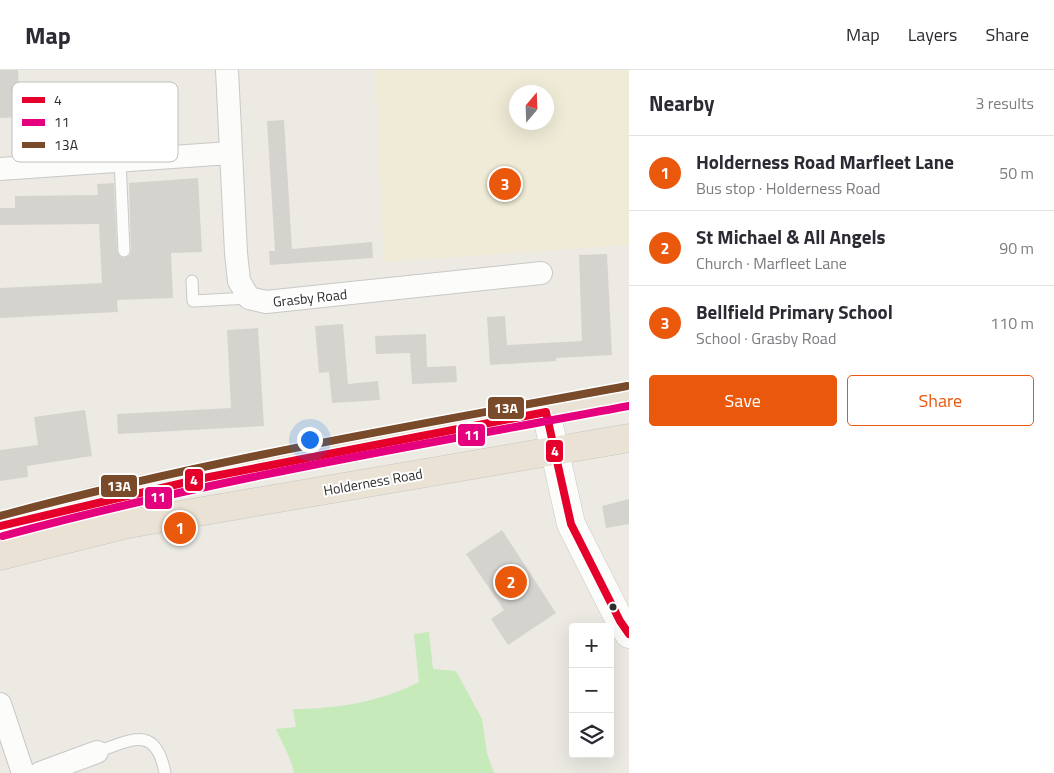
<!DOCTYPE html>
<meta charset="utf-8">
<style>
body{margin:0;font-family:"Titillium Web",sans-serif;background:#f7f7f7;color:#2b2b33}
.controls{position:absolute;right:15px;bottom:15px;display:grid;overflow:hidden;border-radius:5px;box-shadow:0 5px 20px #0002}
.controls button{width:45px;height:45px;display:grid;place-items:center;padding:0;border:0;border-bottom:1px solid #e1e1e2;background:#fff;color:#2b2b33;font:25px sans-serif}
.compass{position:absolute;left:509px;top:15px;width:45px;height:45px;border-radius:50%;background:#fff;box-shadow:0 5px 20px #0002;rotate:19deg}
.you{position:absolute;left:309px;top:369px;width:18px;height:18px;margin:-12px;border:4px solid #fff;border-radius:50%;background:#1a73e8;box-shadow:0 0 0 8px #1a73e833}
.badge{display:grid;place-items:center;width:32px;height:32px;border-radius:50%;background:#ea580c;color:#fff;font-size:16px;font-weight:700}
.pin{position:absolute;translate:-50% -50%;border:2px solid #fff;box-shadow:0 1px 5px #0006}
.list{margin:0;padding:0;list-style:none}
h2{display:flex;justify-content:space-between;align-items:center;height:65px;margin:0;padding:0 20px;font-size:21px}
h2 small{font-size:16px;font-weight:400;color:#7c7c81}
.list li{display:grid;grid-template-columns:32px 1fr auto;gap:15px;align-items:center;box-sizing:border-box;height:75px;padding:0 20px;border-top:1px solid #e1e1e2}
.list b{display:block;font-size:19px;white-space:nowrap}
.list p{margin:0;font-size:16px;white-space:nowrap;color:#7c7c81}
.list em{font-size:16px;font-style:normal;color:#7c7c81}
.actions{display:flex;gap:10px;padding:15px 20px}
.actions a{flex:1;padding:11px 0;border:1px solid #ea580c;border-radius:5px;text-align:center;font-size:18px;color:#ea580c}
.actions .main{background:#ea580c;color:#fff}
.icon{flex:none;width:28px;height:28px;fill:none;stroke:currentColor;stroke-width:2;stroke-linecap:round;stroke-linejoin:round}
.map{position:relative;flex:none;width:629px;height:703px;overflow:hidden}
header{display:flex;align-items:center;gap:30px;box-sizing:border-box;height:70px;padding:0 25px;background:#fff;border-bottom:1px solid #e1e1e2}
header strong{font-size:24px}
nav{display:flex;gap:28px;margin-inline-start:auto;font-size:18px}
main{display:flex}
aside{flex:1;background:#fff}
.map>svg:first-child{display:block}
.education{fill:#efebd7;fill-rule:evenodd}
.green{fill:#c6eab9}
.building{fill:#d5d3ce}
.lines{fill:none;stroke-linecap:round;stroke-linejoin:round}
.lane-casing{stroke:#c9c8c8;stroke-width:13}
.street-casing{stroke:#c9c8c8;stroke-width:24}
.secondary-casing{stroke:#c9c8c8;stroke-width:29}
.highway-casing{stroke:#c6c6c3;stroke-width:29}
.lane{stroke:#fcfcfb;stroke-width:11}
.street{stroke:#fcfcfb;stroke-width:22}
.secondary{stroke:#fcfcfb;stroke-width:28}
.highway{stroke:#eae2d5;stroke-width:28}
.bus-1-casing{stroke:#fff;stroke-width:11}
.bus-2-casing{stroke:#fff;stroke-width:11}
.bus-3-casing{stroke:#fff;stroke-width:11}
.bus-1{stroke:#e4002b;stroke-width:8}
.bus-2{stroke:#e5007d;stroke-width:8}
.bus-3{stroke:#7a4b2a;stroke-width:8}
.bus-dot{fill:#2d2d2d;stroke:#fff;stroke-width:2}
.labels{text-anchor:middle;stroke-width:4;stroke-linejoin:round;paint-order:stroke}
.street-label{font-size:14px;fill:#2d2d2d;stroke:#fff}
.key{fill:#fff;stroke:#c0c0c0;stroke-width:1}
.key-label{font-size:14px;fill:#2d2d2d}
.line-badge{stroke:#fff;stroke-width:2}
.badge-label{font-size:14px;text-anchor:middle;font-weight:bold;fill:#fff}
</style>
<header>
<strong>Map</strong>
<nav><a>Map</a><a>Layers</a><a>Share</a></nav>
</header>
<main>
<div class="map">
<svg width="629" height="703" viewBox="0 0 629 703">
<rect width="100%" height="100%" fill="#eceae3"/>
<path class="education" d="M 375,0 L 629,0 L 629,175 L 384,192 ZM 516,22 L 546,22 L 546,52 L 516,52 Z"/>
<path class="green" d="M 429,562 L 433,599 L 456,601 L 482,649 L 487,683 L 494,703 L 294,703 C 291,687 282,674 276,659 L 296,657 L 293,639 C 337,639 380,632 419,612 L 414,564 Z"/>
<path class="building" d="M 0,0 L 18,0 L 20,47 L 0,48 Z
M 284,50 L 292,179 L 372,172 L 373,188 L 270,195 L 269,181 L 275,181 L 267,51 Z
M 198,108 L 202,182 L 171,183 L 173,228 L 117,230 L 118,242 L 0,248 L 0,218 L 102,213 L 99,154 L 0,155 L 0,138 L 15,138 L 15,126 L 98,125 L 97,114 L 114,113 L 117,181 L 120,187 L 125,188 L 130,185 L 131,181 L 129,113 Z
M 607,184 L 612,285 L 556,288 L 556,291 L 490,295 L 487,247 L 505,246 L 507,275 L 582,271 L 579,185 Z
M 343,254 L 348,314 L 378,311 L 380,330 L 332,333 L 329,302 L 319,303 L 315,256 Z
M 258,258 L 264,356 L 118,364 L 117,344 L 231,338 L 227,260 Z
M 426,264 L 427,297 L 456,296 L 457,312 L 412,314 L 410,283 L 376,284 L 375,266 Z
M 85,340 L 92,386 L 27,396 L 28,407 L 0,411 L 0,380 L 38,375 L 34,347 Z
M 629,429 L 629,454 L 606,458 L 602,436 Z
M 502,460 L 556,543 L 508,575 L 491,549 L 504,540 L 466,484 Z"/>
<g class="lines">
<defs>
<path id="lane" d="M 120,89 L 124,181
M 192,211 L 193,231 L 249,228
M 97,682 C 131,670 156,654 165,703"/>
<path id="street" d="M 227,0 L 236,183 L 239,211 L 249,228 L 266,232 L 541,203
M 0,99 L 230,83
M 0,634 L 23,703
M 40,703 L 97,682"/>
<path id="secondary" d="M 546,342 L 571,454 L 620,551 L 629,564"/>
<path id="highway" d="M 0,456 L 97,430 L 324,382 L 629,326
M 0,486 L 128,454 L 629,368"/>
</defs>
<use href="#lane" class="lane-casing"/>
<use href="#street" class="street-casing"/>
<use href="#secondary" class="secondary-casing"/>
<use href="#highway" class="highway-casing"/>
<use href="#lane" class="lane"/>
<use href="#street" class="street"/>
<use href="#secondary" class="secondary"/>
<use href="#highway" class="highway"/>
<defs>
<path id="bus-1" d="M 0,456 L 204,408 L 546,342 L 571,454 L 620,551 L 629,564"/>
<path id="bus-2" d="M 3,466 C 209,410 419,375 629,336"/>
<path id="bus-3" d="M 0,446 C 206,390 417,355 627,316"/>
</defs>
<use href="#bus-1" class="bus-1-casing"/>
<use href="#bus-2" class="bus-2-casing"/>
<use href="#bus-3" class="bus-3-casing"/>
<use href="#bus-1" class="bus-1"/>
<use href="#bus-2" class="bus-2"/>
<use href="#bus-3" class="bus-3"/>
</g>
<circle class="bus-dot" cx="613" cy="537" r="4.5"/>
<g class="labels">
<g class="street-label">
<text transform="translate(310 228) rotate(-6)" y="5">Grasby Road</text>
<text transform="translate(373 412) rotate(-10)" y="5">Holderness Road</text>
</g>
</g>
<rect x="12" y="12" width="166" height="80" rx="8" class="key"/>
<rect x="22" y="27" width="23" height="6" fill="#e4002b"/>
<rect x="22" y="49" width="23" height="7" fill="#e5007d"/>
<rect x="22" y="72" width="23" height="6" fill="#7a4b2a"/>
<g class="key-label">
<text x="54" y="35">4</text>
<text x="54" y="57">11</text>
<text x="54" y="80">13A</text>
</g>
<g class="line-badge">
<rect x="487" y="326" width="38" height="24" rx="5" fill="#7a4b2a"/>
<rect x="457" y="353" width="29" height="24" rx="5" fill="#e5007d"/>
<rect x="545" y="369" width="19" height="24" rx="5" fill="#e4002b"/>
<rect x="184" y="398" width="20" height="24" rx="5" fill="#e4002b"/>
<rect x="100" y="404" width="38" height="24" rx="5" fill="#7a4b2a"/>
<rect x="144" y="416" width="29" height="24" rx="5" fill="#e5007d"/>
</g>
<g class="badge-label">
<text x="506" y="343">13A</text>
<text x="472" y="370">11</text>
<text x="555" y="386">4</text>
<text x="194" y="415">4</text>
<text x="119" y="421">13A</text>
<text x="158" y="432">11</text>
</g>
</svg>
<div class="controls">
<button>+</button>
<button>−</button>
<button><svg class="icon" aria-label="layers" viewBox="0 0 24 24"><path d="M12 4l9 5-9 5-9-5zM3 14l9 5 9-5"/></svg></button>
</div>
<svg class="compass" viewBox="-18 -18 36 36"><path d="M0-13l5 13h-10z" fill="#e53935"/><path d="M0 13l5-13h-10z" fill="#7c7c81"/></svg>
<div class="you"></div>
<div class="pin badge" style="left:180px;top:458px">1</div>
<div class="pin badge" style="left:511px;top:512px">2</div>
<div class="pin badge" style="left:505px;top:114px">3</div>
</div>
<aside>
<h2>Nearby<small>3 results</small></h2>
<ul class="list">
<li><span class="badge">1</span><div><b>Holderness Road Marfleet Lane</b><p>Bus stop · Holderness Road</p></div><em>50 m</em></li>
<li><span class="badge">2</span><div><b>St Michael &amp; All Angels</b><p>Church · Marfleet Lane</p></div><em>90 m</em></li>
<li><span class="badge">3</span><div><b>Bellfield Primary School</b><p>School · Grasby Road</p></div><em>110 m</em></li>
</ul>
<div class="actions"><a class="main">Save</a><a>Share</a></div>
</aside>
</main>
